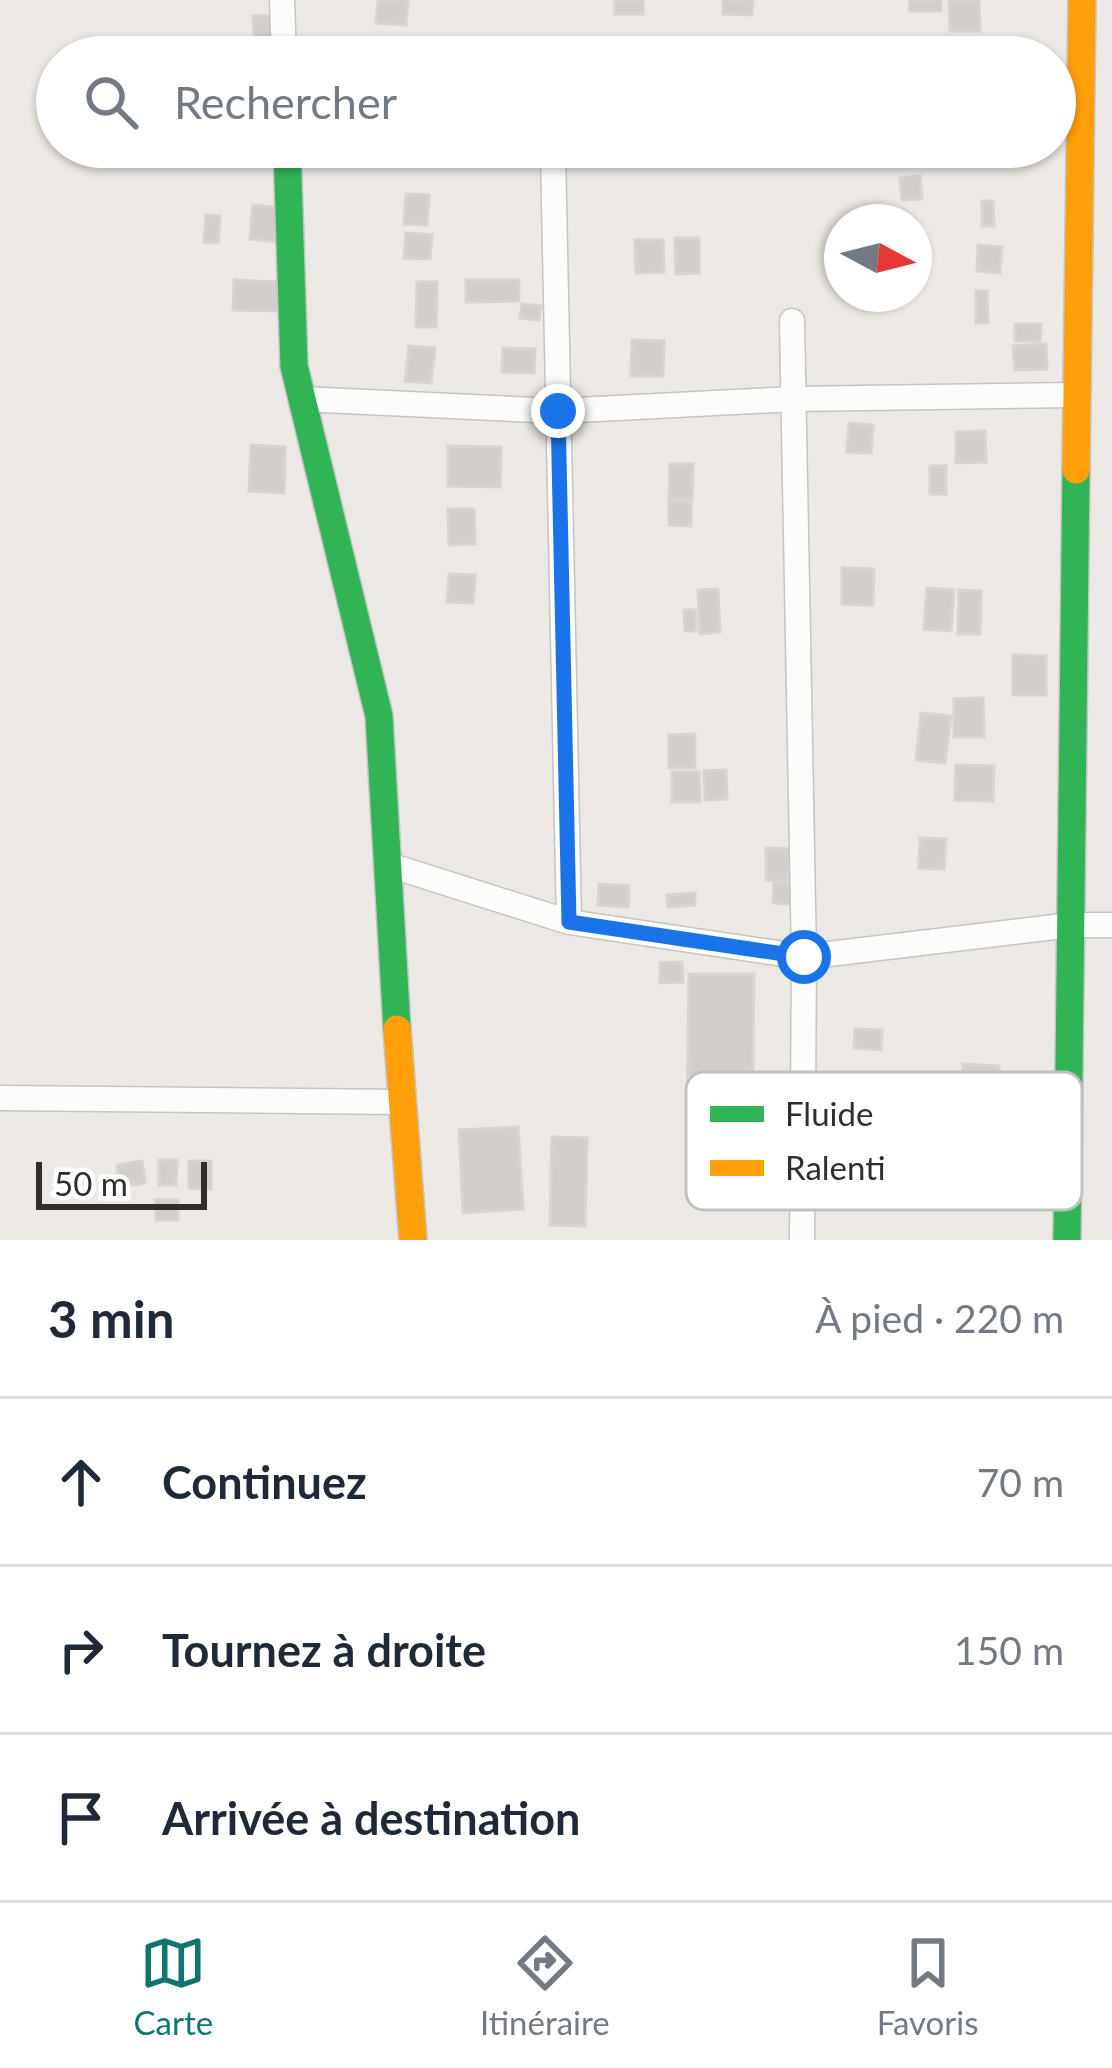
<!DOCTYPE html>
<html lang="fr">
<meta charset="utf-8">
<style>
body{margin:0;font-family:Lato,sans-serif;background:#f2f2f3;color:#1f2937}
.compass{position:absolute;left:824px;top:204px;width:108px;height:108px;border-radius:50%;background:#fff;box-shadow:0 3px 9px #0004;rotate:97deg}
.scale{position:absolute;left:36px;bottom:30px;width:171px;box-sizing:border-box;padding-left:12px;border:6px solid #2e2e2e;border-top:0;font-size:33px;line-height:42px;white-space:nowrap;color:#2e2e2e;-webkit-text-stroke:9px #fff;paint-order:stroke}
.stop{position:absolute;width:36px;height:36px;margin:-27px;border:9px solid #1a73e8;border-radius:50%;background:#fff}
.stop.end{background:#1a73e8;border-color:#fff;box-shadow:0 3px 12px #0008}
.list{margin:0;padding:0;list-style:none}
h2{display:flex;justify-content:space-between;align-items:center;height:156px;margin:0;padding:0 48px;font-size:51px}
h2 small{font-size:39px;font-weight:400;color:#747a83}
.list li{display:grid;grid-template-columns:78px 1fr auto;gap:36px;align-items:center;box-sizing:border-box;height:168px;padding:0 48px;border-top:3px solid #e0e1e3}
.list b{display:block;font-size:45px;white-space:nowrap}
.list em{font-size:39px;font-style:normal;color:#747a83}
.icon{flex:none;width:66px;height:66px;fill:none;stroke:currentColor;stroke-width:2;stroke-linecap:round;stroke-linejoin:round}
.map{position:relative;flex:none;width:1112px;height:1240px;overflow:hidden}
.search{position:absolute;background:#fff;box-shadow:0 3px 9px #0004;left:36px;right:36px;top:36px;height:132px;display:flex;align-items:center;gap:30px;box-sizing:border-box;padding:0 42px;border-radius:66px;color:#747a83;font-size:45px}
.sheet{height:660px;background:#fff}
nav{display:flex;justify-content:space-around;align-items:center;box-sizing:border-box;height:168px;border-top:3px solid #e0e1e3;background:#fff;font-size:33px;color:#747a83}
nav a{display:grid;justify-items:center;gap:6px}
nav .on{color:#0f766e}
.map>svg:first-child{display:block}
.building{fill:#d1cecb;stroke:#d7d4d0;stroke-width:3}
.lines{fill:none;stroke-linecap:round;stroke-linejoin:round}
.street-casing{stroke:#c5c4c5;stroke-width:27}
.fast-casing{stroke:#c5c4c5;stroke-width:30}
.slow-casing{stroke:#c5c4c5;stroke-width:30}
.street{stroke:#fcfcfb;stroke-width:24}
.fast{stroke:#30b455;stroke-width:27}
.slow{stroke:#ff9f0a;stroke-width:27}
.route{stroke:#1a73e8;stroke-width:15}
.key{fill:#fff;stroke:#c0c0c0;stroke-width:3}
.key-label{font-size:33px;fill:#2e2e2e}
</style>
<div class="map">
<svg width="1112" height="1240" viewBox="0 0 1112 1240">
<rect width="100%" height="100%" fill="#ece8e4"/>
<path class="building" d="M 378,0 L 408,0 L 406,25 L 376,23 Z
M 615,0 L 643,0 L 643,14 L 615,14 Z
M 723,0 L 753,0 L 752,15 L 723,14 Z
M 910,0 L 941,0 L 941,11 L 909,11 Z
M 949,0 L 979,0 L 980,31 L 950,31 Z
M 279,15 L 280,48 L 255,49 L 253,16 Z
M 853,40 L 877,40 L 877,57 L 853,57 Z
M 920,176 L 922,199 L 902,200 L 900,178 Z
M 406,194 L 429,195 L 427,225 L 404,224 Z
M 982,201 L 993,201 L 994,226 L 982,226 Z
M 253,205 L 282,208 L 279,242 L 250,239 Z
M 206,215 L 220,216 L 218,243 L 204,242 Z
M 406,233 L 432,235 L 430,259 L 404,258 Z
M 675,238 L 699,238 L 699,273 L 676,274 Z
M 635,240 L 663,240 L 664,272 L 636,273 Z
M 978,245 L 1002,247 L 1000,273 L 977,271 Z
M 234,280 L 279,282 L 278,311 L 233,310 Z
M 466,280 L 519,280 L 519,301 L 466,302 Z
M 417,282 L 437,282 L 436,327 L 416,327 Z
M 976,291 L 987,291 L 988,323 L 976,323 Z
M 866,294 L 893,294 L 893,308 L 866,308 Z
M 522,304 L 541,306 L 539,320 L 520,318 Z
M 1015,324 L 1041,324 L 1040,341 L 1015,341 Z
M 632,340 L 664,341 L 663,376 L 631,376 Z
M 1046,344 L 1047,369 L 1015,370 L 1013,346 Z
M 409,346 L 435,348 L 431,383 L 405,381 Z
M 503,348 L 535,349 L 534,373 L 502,372 Z
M 849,423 L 873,425 L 871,453 L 847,452 Z
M 985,431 L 986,462 L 956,463 L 956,432 Z
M 251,445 L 285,447 L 284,493 L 249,491 Z
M 448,446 L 501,447 L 500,487 L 448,486 Z
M 670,464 L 693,464 L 692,499 L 669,499 Z
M 930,466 L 946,466 L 946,494 L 930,494 Z
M 669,502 L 691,502 L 691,526 L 669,525 Z
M 448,509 L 474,509 L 475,544 L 449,545 Z
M 842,568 L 874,569 L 873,605 L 842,604 Z
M 449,574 L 475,575 L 473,603 L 447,602 Z
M 927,588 L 954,590 L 951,631 L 924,629 Z
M 718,589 L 720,632 L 700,634 L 698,590 Z
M 959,590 L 981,591 L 980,634 L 958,634 Z
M 684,610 L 695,610 L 696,631 L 685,631 Z
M 1013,655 L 1046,656 L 1046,695 L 1013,695 Z
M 983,698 L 984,737 L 954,737 L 954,699 Z
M 921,713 L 951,716 L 945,763 L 916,760 Z
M 695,734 L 695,768 L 669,768 L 669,735 Z
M 956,765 L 994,766 L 993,801 L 955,800 Z
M 726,770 L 727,799 L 705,800 L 704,771 Z
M 672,772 L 699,772 L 700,802 L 672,802 Z
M 920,838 L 946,839 L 944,869 L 919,868 Z
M 766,848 L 790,849 L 789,881 L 766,880 Z
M 774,883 L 799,885 L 797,905 L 773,903 Z
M 599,884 L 629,886 L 628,907 L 598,905 Z
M 695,893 L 695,905 L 668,907 L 667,895 Z
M 682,962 L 683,982 L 660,983 L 660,963 Z
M 689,974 L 754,974 L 752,1126 L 687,1125 Z
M 855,1029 L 882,1030 L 881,1050 L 854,1048 Z
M 963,1064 L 999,1066 L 997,1105 L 961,1103 Z
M 518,1127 L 523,1209 L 463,1213 L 459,1130 Z
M 552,1137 L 587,1138 L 585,1226 L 550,1225 Z
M 159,1160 L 177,1160 L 176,1185 L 159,1185 Z
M 142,1161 L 145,1183 L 120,1187 L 117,1165 Z
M 189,1161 L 211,1161 L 211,1189 L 189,1188 Z
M 155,1200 L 178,1200 L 178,1220 L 156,1220 Z"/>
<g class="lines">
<defs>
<path id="street" d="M 282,0 L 284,57
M 553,152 L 569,922
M 792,321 L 804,957 L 802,1240
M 302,399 L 558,411 L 794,399 L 1077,395
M 386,864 L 569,922 L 804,957 L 1071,925 L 1112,925
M 0,1098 L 401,1102"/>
<path id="fast" d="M 287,147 L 294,366 L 379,716 L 397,1029
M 1067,1240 L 1076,470"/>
<path id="slow" d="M 1076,470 L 1082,0
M 397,1029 L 413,1240"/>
</defs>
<use href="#street" class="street-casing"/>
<use href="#fast" class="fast-casing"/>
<use href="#slow" class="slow-casing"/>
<use href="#street" class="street"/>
<use href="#fast" class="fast"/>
<use href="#slow" class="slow"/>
</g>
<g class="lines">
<path class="route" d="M 558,411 L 569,922 L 804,957"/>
</g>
<rect x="686" y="1072" width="396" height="138" rx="18" class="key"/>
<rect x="710" y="1106" width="54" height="16" fill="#30b455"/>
<rect x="710" y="1160" width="54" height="16" fill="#ff9f0a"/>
<g class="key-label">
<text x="785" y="1126">Fluide</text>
<text x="785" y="1180">Ralenti</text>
</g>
</svg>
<svg class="compass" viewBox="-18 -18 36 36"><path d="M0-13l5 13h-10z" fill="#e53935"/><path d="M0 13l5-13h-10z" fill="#747a83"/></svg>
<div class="scale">50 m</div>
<div class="stop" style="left:804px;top:957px"></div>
<div class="stop end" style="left:558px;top:411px"></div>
<div class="search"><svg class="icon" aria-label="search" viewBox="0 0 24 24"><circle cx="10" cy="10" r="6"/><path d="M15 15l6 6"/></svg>Rechercher</div>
</div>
<section class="sheet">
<h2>3 min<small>À pied · 220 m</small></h2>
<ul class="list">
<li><svg class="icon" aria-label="ahead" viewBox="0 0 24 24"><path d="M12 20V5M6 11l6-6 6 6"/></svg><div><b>Continuez</b></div><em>70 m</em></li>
<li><svg class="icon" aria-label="right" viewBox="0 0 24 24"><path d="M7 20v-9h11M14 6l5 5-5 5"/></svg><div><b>Tournez à droite</b></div><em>150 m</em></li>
<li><svg class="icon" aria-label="arrive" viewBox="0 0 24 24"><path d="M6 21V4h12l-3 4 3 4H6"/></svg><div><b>Arrivée à destination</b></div></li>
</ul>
</section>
<nav>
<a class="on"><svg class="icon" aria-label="map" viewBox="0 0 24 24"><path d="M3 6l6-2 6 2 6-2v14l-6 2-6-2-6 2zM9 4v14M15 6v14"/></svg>Carte</a>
<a><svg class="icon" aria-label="directions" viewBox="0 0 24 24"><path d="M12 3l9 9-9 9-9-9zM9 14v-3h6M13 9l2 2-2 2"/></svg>Itinéraire</a>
<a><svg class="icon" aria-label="saved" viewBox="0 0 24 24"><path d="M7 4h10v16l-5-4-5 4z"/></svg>Favoris</a>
</nav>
